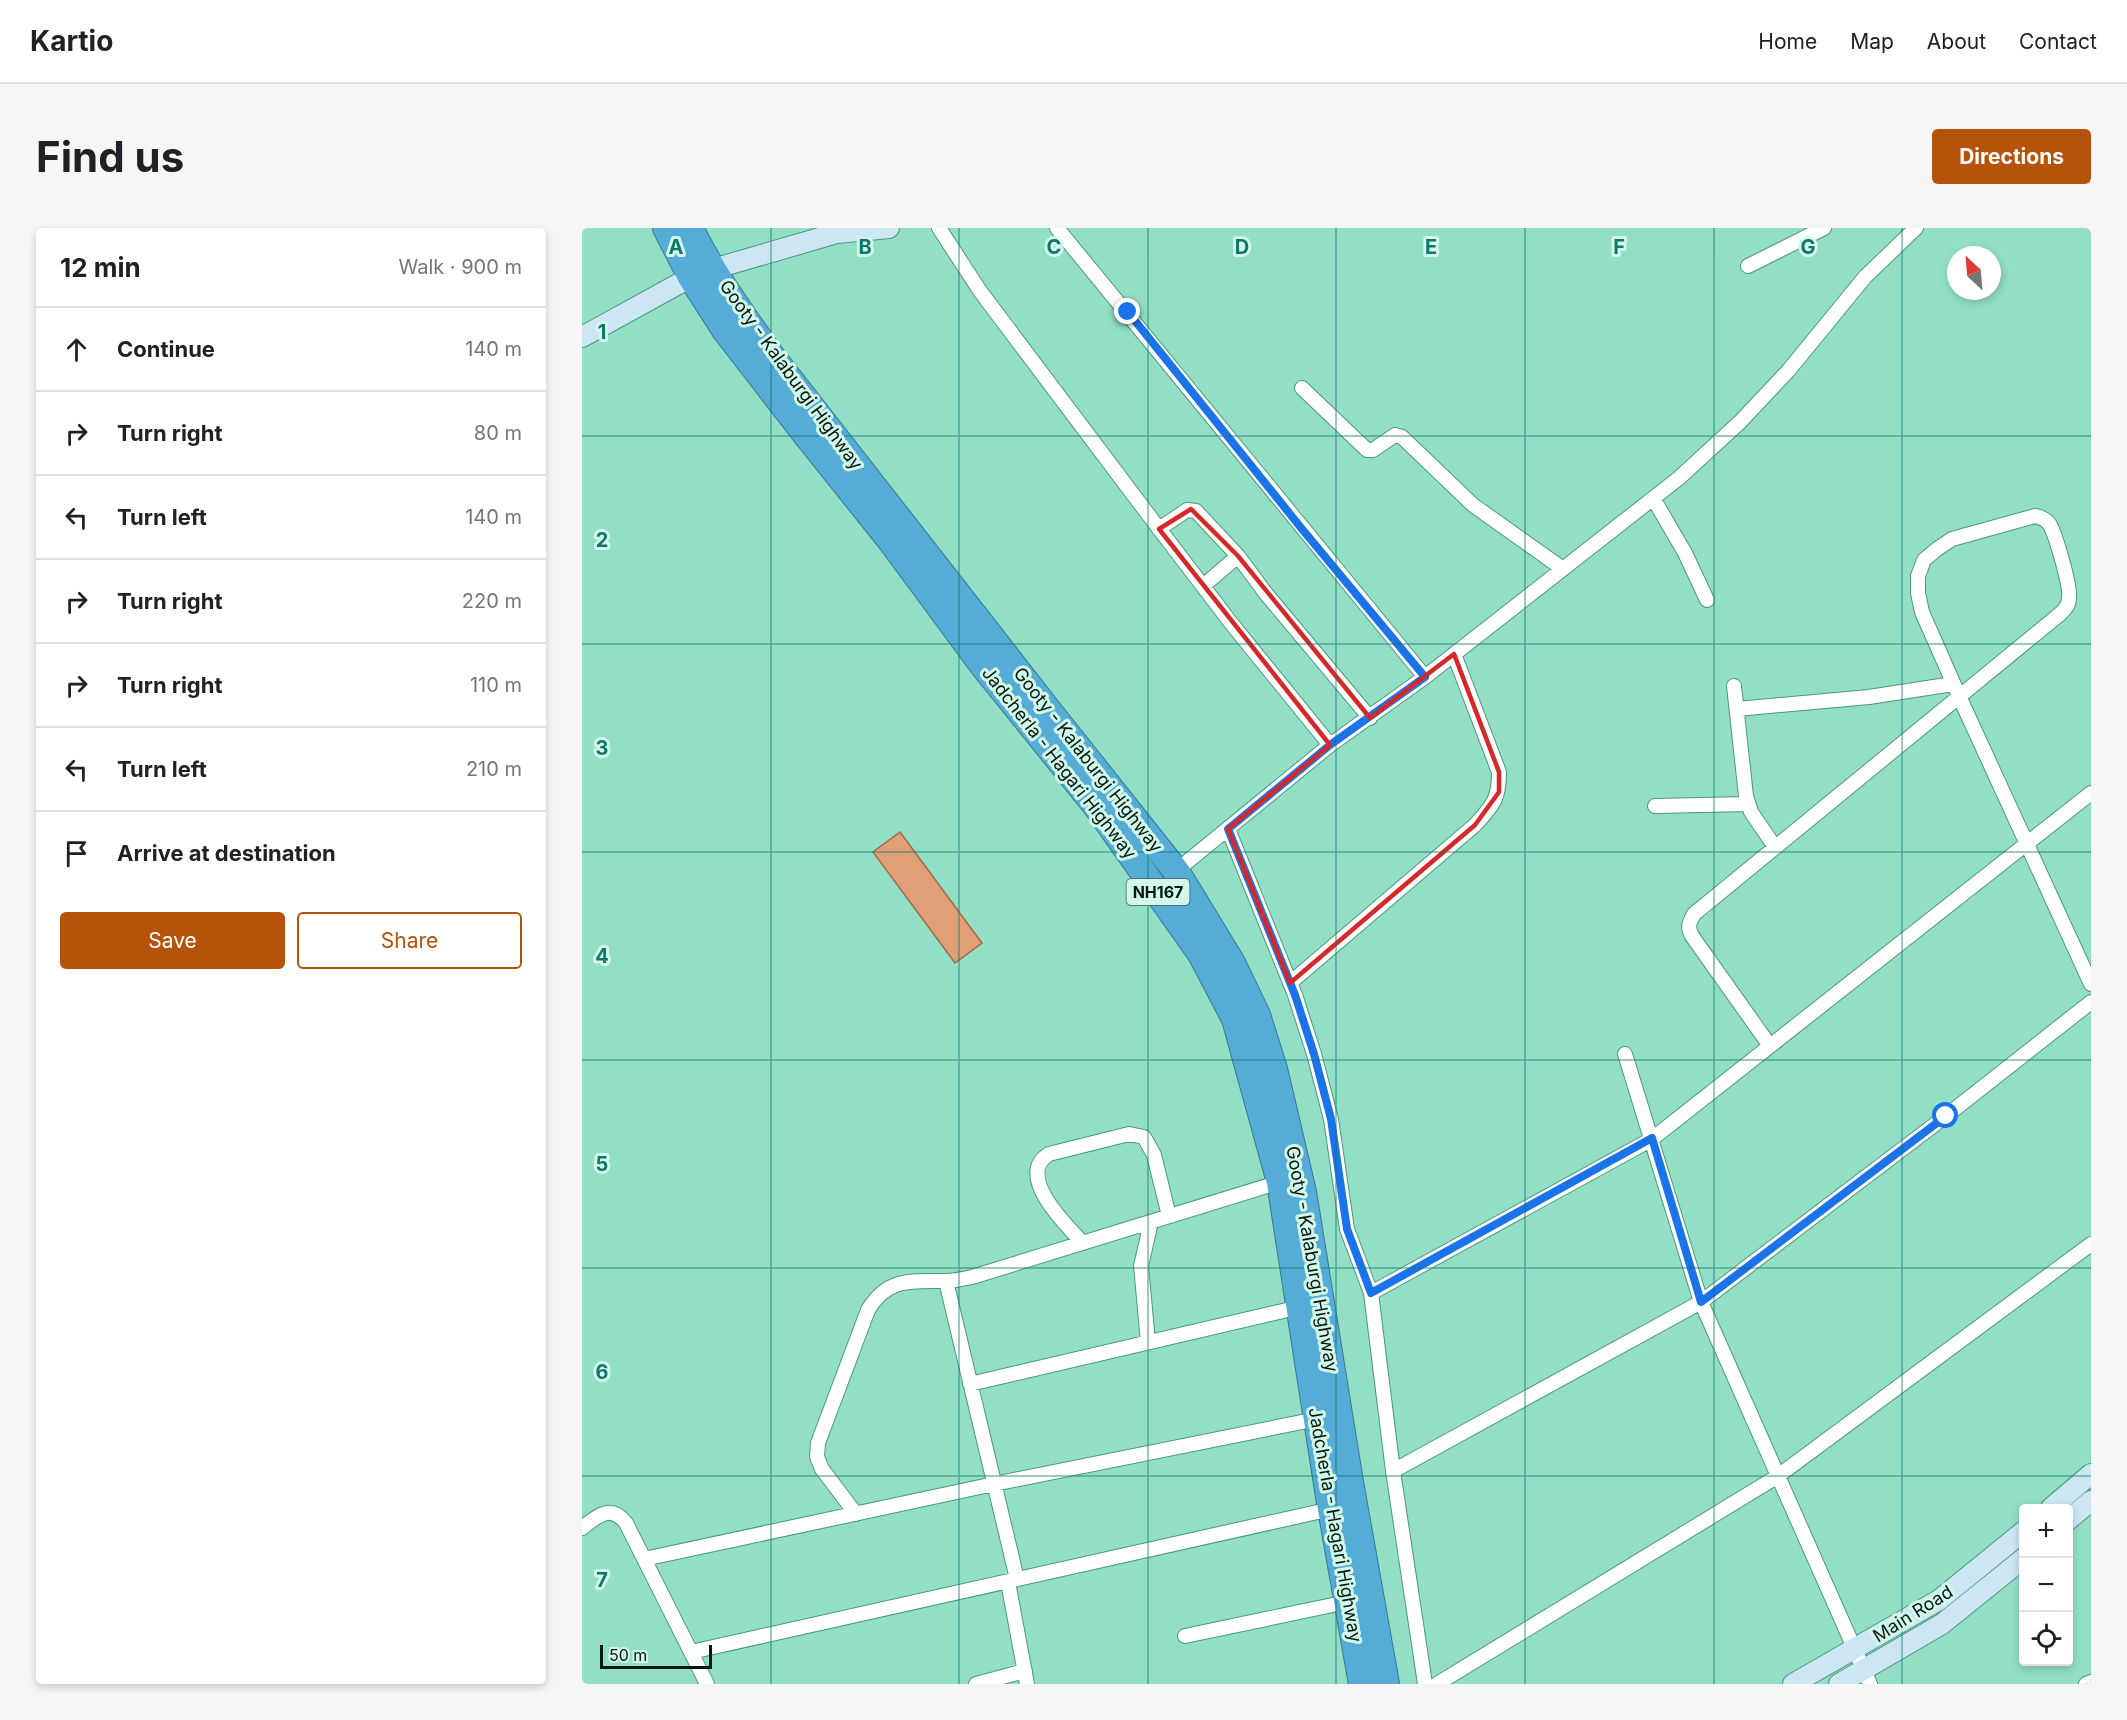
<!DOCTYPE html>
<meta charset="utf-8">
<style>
body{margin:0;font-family:Inter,sans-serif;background:#f6f6f6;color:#202124}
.controls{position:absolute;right:18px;bottom:18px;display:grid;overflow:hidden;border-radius:6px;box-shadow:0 3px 9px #0003}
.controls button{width:54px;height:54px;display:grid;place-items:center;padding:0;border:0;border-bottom:2px solid #e0e0e0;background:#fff;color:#202124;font:30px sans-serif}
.compass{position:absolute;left:1365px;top:18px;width:54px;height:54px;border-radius:50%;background:#fff;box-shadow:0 3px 9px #0003;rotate:334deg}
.scale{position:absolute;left:18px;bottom:15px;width:112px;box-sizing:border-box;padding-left:6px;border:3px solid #001911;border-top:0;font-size:16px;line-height:21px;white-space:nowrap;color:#001911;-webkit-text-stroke:4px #d3f8ea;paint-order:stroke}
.stop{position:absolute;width:18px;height:18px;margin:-14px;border:4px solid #1a73e8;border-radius:50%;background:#fff}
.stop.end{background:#1a73e8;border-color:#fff;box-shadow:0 2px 6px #0008}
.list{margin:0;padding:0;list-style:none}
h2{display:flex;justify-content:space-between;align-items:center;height:78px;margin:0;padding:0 24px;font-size:26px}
h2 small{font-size:20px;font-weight:400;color:#757577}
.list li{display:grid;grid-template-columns:39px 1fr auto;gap:18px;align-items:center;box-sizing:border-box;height:84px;padding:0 24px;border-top:2px solid #e0e0e0}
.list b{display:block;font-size:22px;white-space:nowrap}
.list em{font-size:20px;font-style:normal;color:#757577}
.actions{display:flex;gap:12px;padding:18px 24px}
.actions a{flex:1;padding:14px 0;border:2px solid #b45309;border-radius:6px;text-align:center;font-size:21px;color:#b45309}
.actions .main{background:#b45309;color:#fff}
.icon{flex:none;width:33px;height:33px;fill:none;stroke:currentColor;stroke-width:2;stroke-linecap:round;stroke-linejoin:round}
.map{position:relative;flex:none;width:1509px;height:1456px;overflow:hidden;border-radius:6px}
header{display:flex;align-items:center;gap:36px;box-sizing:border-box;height:84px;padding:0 30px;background:#fff;border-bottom:2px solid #e0e0e0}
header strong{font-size:28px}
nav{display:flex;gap:33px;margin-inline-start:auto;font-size:21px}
.intro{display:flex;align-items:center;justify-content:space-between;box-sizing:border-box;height:144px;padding:0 36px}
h1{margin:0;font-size:42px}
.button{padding:15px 27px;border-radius:6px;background:#b45309;color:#fff;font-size:21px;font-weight:700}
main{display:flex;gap:36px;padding:0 36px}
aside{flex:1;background:#fff;border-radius:6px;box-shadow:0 3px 9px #0003}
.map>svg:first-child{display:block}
.building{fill:#e19f77;stroke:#a26b4a;stroke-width:1.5}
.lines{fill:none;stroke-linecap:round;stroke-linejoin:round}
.street-casing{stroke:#4b9881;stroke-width:16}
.secondary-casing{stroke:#4b9881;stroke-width:22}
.highway-casing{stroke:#377991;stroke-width:28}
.street{stroke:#fff;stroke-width:14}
.secondary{stroke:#cce6f3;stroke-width:20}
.highway{stroke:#55acd6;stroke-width:26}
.route{stroke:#1a73e8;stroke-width:8}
.marked{fill:none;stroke:#d62828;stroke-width:4.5;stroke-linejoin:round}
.grid{fill:none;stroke:#0f766e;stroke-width:1.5;stroke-opacity:0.55}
.labels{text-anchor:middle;stroke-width:6;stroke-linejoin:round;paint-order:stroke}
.shield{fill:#d3f8ea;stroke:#3f5c52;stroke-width:1.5}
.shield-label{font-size:16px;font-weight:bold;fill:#001911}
.street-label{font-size:18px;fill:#001911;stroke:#d3f8ea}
.grid-label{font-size:20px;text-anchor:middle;font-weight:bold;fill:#0f766e;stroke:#d3f8ea;stroke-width:6;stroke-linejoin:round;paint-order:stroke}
</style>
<header>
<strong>Kartio</strong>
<nav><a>Home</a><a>Map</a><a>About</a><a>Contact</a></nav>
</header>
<div class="intro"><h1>Find us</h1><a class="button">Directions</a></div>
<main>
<aside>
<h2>12 min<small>Walk · 900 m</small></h2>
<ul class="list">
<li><svg class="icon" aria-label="ahead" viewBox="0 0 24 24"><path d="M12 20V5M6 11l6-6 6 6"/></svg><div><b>Continue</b></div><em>140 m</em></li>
<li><svg class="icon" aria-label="right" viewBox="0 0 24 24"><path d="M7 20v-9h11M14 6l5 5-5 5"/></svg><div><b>Turn right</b></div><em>80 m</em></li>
<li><svg class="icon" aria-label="left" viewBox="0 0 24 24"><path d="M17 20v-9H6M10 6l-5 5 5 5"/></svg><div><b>Turn left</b></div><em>140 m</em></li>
<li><svg class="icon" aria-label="right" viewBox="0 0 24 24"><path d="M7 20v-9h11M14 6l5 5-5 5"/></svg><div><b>Turn right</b></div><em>220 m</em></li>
<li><svg class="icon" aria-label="right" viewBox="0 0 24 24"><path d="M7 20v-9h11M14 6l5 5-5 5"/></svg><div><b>Turn right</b></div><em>110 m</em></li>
<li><svg class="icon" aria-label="left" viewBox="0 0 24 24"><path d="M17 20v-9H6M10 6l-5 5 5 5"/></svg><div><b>Turn left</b></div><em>210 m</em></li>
<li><svg class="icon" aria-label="arrive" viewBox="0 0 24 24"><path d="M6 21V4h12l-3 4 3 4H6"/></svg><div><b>Arrive at destination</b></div></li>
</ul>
<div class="actions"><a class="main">Save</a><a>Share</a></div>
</aside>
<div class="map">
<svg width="1509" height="1456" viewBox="0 0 1509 1456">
<rect width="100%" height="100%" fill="#92dfc6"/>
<path class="building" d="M 318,604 L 400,715 L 373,735 L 291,624 Z"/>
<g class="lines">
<defs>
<path id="street" d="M 357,0 L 398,63 L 559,277 L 649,395 L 748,517
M 475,0 L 843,449
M 1166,38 L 1242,0
M 720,160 L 785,222 L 791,222 L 813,207 L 820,209 L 891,277 L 981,341
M 1071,270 L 1103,325 L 1125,372
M 577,301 L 605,282 L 614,283 L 656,328 L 685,367 L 788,490
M 621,358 L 656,328
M 1152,458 L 1164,568 L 1169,584 L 1193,619
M 1155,481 L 1287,469 L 1371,456
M 1073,578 L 1166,576
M 646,601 L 713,767 L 732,826 L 749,891 L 765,1001 L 789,1065 L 811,1243 L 843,1456
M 594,643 L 748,517 L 843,449 L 1097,250 L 1158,194 L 1206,143 L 1283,49 L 1334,0
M 708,755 L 893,597 C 911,577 917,572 917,544 L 872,426
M 1188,818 L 1110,708 C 1105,699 1107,695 1112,686 L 1478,386 C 1483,381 1487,377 1487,370 C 1489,359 1474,308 1468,297 C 1464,291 1459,289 1453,288 L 1370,311 L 1355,321 L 1342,332 L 1336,348 L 1336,365 L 1340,384 L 1377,468 L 1509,756
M 1043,826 L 1119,1074 L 1288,1456
M 501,1015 C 485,998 432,947 467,926 L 547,906 L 562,909 L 572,927 L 587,988
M 364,1053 L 435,1351
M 789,1065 L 1070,911 L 1509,565
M 566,1114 L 559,1038 L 569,994
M 388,1156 L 718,1079
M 811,1243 L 1119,1074 L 1364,888 L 1509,774
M 274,1286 L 240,1241 L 235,1229 L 236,1215 L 286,1082 C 305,1050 328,1053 362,1053 C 371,1053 381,1051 390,1049 L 698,954
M 0,1300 C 16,1287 29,1276 44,1295 L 125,1456
M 62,1331 L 412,1256 L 735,1191
M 426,1354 L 445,1456
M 603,1408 L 765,1374
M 109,1424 L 749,1281
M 394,1456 L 443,1443
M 855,1456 L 1196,1248 L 1509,1016
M 1504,1456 L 1509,1454"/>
<path id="secondary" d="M 0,109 L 109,49 L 131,41 L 255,5 L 307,0
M 1469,1280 L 1509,1246
M 1486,1292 L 1509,1273
M 1211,1456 L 1357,1372 L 1442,1303
M 1257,1456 L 1360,1396 L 1442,1330"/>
<path id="highway" d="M 84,0 L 109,49 L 143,102 L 225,208 L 309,313 L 399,435 L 515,579 L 619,726 L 653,791 L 698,954 L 748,1275 L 780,1456
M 108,0 C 130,45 159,85 188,126 L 466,482 L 594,643 L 650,735 L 675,787 L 692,841 L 721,964 L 768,1254 L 804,1456"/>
</defs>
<use href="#street" class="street-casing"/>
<use href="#secondary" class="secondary-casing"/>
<use href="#highway" class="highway-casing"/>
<use href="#street" class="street"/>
<use href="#secondary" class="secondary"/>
<use href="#highway" class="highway"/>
</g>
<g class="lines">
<path class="route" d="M 546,84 L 720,301 L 843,449 L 748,517 L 646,601 L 713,767 L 732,826 L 749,891 L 765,1001 L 789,1065 L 1070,910 L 1119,1074 L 1364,888"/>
</g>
<path class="marked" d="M 609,281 L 656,328 L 788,490 L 872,426 L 917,544 L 917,564 L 893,597 L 708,755 L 646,601 L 748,517 L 577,301 Z"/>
<path class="grid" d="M 189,0 L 189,1456M 377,0 L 377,1456M 566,0 L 566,1456M 754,0 L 754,1456M 943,0 L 943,1456M 1132,0 L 1132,1456M 1320,0 L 1320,1456M 0,208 L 1509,208M 0,416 L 1509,416M 0,624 L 1509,624M 0,832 L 1509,832M 0,1040 L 1509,1040M 0,1248 L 1509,1248"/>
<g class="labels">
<rect class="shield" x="544.5" y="651" width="63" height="26" rx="4.5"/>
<g class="shield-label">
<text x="576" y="670">NH167</text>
</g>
<g class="street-label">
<text transform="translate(209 147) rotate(54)" y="6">Gooty - Kalaburgi Highway</text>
<text transform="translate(506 532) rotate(52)" y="6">Gooty - Kalaburgi Highway</text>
<text transform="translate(477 535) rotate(52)" y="6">Jadcherla - Hagari Highway</text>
<text transform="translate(730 1031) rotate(80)" y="6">Gooty - Kalaburgi Highway</text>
<text transform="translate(753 1297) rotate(80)" y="6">Jadcherla - Hagari Highway</text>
<text transform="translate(1331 1386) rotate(-32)" y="6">Main Road</text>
</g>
</g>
<g class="grid-label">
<text x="94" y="26">A</text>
<text x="283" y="26">B</text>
<text x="472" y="26">C</text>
<text x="660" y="26">D</text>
<text x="849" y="26">E</text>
<text x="1037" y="26">F</text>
<text x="1226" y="26">G</text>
<text x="20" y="111">1</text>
<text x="20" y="319">2</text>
<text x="20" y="527">3</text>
<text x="20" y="735">4</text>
<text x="20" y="943">5</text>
<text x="20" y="1151">6</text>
<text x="20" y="1359">7</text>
</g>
</svg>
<div class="controls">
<button>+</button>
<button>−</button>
<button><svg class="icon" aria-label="locate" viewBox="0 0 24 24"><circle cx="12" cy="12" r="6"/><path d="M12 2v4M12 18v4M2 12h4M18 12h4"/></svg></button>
</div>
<svg class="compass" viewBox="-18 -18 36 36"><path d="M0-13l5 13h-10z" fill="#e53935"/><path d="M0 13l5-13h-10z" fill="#757577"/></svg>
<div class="scale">50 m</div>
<div class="stop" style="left:1364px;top:888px"></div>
<div class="stop end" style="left:546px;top:84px"></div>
</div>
</main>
